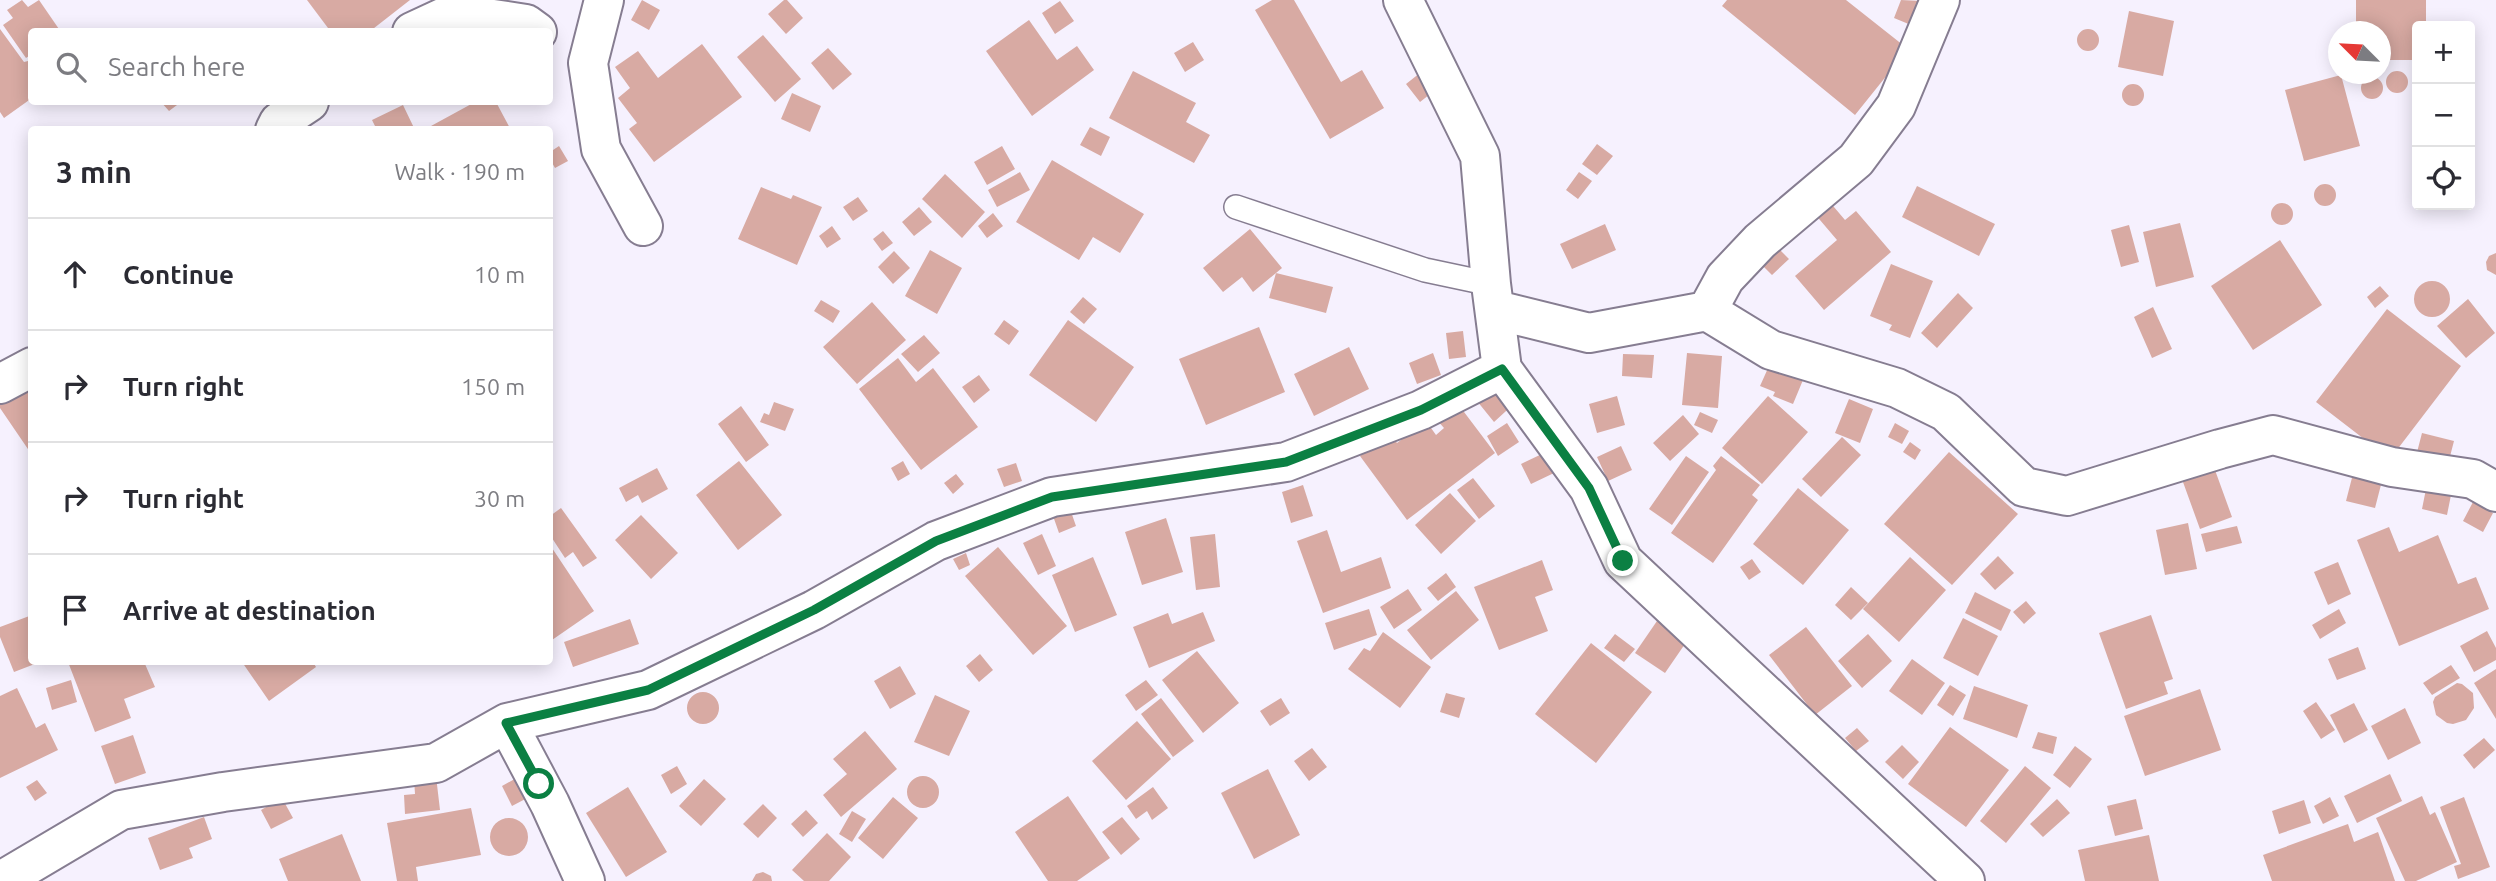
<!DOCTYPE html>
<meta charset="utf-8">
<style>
body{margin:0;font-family:Ubuntu,sans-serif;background:#f2f2f3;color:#2b2b33}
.controls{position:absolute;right:21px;top:21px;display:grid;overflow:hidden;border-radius:7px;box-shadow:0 4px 18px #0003}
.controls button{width:63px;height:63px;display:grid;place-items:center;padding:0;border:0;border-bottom:2px solid #e1e1e2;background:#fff;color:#2b2b33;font:35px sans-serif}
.compass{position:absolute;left:2328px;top:21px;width:63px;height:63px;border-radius:50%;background:#fff;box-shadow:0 4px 18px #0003;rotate:294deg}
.stop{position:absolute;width:21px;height:21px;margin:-16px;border:5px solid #0b8043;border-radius:50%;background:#fff}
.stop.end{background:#0b8043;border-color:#fff;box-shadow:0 2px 7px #0008}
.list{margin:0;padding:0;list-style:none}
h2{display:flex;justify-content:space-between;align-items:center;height:91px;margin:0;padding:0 28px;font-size:30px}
h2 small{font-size:23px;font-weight:400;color:#7c7c81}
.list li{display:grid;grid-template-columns:46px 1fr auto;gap:21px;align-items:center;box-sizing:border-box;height:112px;padding:0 28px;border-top:2px solid #e1e1e2}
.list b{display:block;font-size:26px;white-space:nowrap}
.list em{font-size:23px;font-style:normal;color:#7c7c81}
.icon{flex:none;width:38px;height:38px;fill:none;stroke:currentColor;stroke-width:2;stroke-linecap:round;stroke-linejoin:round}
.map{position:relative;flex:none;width:2496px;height:881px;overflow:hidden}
.search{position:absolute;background:#fff;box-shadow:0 4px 18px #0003;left:28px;top:28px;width:525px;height:77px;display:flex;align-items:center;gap:18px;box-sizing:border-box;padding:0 24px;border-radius:7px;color:#7c7c81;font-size:26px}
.panel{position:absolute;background:#fff;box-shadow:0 4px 18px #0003;left:28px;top:126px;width:525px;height:539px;border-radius:7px}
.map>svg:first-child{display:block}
.building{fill:#d8aaa3}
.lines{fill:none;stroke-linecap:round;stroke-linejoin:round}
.service-casing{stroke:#867d91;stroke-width:26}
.minor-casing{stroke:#867d91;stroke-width:42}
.service{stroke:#fff;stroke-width:23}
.minor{stroke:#fff;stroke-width:38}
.route{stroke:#0b8043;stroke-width:9}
</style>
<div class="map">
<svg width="2496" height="881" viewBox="0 0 2496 881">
<rect width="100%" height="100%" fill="#f6f1fe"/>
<path class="building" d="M 22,0 L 28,7 L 39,0 L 61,32 L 32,32 L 32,54 L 26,58 L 3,25 L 13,18 L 7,10 Z
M 307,0 L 410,0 L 369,32 L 331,32 Z
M 642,0 L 660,10 L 649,30 L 631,20 Z
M 784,0 L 787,0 L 803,18 L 786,34 L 768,14 Z
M 1272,0 L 1294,0 L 1341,82 L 1362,70 L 1384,108 L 1330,139 L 1255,10 Z
M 1727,0 L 1846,0 L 1908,49 L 1855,115 L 1722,6 Z
M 1901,0 L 1921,1 L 1911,25 L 1894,18 Z
M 2356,0 L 2426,0 L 2426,26 L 2417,26 L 2417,60 L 2380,60 L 2380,32 L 2356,32 Z
M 1060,1 L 1074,21 L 1055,34 L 1042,13 Z
M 2129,11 L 2174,21 L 2163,76 L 2118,67 Z
M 1029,20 L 1057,60 L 1077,46 L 1094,70 L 1032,116 L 986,51 Z
M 0,29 L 24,62 L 32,60 L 32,98 L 4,118 L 0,112 Z
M2077 40a11 11 0 1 1 22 0a11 11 0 1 1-22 0Z
M 763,35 L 801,79 L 775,102 L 737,57 Z
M 1193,42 L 1204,60 L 1185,72 L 1174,53 Z
M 702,44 L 742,97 L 654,162 L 629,129 L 637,123 L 618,98 L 630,88 L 615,67 L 638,51 L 658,78 Z
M 828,48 L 852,74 L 833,90 L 811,63 Z
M 1425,69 L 1439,87 L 1420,102 L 1406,84 Z
M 1133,71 L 1196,103 L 1186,122 L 1210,135 L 1194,163 L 1109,118 Z
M2386 82a11 11 0 1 1 22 0a11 11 0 1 1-22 0Z
M 2341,75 L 2360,146 L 2304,161 L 2285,90 Z
M2361 88a11 11 0 1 1 22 0a11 11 0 1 1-22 0Z
M2122 95a11 11 0 1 1 22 0a11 11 0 1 1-22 0Z
M 792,93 L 821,106 L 810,132 L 781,119 Z
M 161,102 L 181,102 L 169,111 Z
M 475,102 L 496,102 L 511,130 L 433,130 L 431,126 Z
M 403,105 L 415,130 L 377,130 L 372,120 Z
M 1090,127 L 1110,137 L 1101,156 L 1080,145 Z
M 1597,144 L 1613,156 L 1597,175 L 1582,164 Z
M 559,146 L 568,161 L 555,168 L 550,159 L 550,152 Z
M 1002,146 L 1015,169 L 987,185 L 974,162 Z
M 1052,160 L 1144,214 L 1120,253 L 1093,237 L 1079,260 L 1016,222 Z
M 1020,172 L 1030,190 L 997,207 L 988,190 Z
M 1579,172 L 1592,181 L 1578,199 L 1566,190 Z
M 945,174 L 985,212 L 962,238 L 922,199 Z
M2314 195a11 11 0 1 1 22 0a11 11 0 1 1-22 0Z
M 1917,186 L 1995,224 L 1979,256 L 1902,217 Z
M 761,187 L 791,199 L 793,195 L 822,207 L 797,265 L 738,239 Z
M 858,197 L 868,211 L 853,221 L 843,207 Z
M 1828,200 L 1845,220 L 1856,211 L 1891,252 L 1824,310 L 1795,276 L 1837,240 L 1814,213 Z
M2271 214a11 11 0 1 1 22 0a11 11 0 1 1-22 0Z
M 919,207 L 932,222 L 914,236 L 902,222 Z
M 993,213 L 1003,226 L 987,238 L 978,226 Z
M 2180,223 L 2194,277 L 2156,287 L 2143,232 Z
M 1605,224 L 1616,250 L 1572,269 L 1560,244 Z
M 2129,225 L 2139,262 L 2121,267 L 2111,230 Z
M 832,226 L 841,239 L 827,248 L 819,236 Z
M 1250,229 L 1282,268 L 1253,292 L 1242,277 L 1223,292 L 1203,268 Z
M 883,231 L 893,243 L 882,251 L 873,239 Z
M 2280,240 L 2322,305 L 2253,350 L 2211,286 Z
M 1776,246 L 1789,259 L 1772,275 L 1760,263 Z
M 930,250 L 962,268 L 937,314 L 905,296 Z
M 894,251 L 910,268 L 893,284 L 878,267 Z
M 2496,253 L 2496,275 L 2487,270 L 2486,262 L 2489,256 Z
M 1891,264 L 1933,281 L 1910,338 L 1889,330 L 1892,325 L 1870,316 Z
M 1276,273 L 1333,287 L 1326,313 L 1269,298 Z
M2414 299a18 18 0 1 1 36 0a18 18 0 1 1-36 0Z
M 2380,286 L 2389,296 L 2375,308 L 2367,297 Z
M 1958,293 L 1973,308 L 1937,348 L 1921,333 Z
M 1083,297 L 1097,309 L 1084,324 L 1070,312 Z
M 2468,299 L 2495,333 L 2466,358 L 2437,326 Z
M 821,300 L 840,311 L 833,323 L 814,311 Z
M 872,302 L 906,340 L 857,384 L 823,347 Z
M 2153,307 L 2172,349 L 2152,358 L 2134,317 Z
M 2387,309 L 2461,366 L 2390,459 L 2316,402 Z
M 1004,320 L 1019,331 L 1009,345 L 994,334 Z
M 1068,320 L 1134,367 L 1096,422 L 1029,375 Z
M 1259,327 L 1285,392 L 1206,425 L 1179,359 Z
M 1463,331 L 1466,357 L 1449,359 L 1446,333 Z
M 924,335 L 940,353 L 918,372 L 901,354 Z
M 1349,347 L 1369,389 L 1314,416 L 1294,374 Z
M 1433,353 L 1441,375 L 1417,384 L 1409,363 Z
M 1687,353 L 1722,356 L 1718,408 L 1682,405 Z
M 1623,354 L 1654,355 L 1652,378 L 1622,376 Z
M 898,358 L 916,382 L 933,368 L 978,427 L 921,470 L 859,389 Z
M 1769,366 L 1803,380 L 1793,404 L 1773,396 L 1775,392 L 1760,386 Z
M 979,375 L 990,390 L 974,403 L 962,387 Z
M 32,376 L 32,455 L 0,408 L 0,397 Z
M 1499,381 L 1517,401 L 1494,422 L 1477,401 Z
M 1617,396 L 1625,425 L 1597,433 L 1589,404 Z
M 1768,396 L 1808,432 L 1762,484 L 1722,448 Z
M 1849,399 L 1873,409 L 1860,443 L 1835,433 Z
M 774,402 L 794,409 L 785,431 L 760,422 L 764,413 L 769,415 Z
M 1458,404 L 1495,453 L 1407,520 L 1360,456 L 1389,433 L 1397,443 L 1426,421 L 1436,435 L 1444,428 L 1437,420 Z
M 741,406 L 769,445 L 746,462 L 718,424 Z
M 1700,412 L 1718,420 L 1712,433 L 1694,425 Z
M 1683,415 L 1699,434 L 1670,461 L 1653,443 Z
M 1507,423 L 1519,442 L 1498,456 L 1487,436 Z
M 1895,423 L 1909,431 L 1902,444 L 1888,437 Z
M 2422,433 L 2454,441 L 2447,468 L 2415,460 Z
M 1842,437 L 1861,455 L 1821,497 L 1802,479 Z
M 1910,442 L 1921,450 L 1915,460 L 1903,452 Z
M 1621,446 L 1632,470 L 1608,481 L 1597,457 Z
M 1949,452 L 2018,514 L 1952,585 L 1884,524 Z
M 1544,453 L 1554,473 L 1531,484 L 1521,464 Z
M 1686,456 L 1709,472 L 1672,525 L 1649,509 Z
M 1721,456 L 1760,485 L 1752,495 L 1758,500 L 1713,563 L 1671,533 L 1716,470 L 1713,466 Z
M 2211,459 L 2232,517 L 2200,529 L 2179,471 Z
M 739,461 L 782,515 L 738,550 L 696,495 Z
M 903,461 L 910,474 L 898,481 L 891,468 Z
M 1016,463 L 1022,481 L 1004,487 L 997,469 Z
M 657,468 L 668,489 L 642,503 L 638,495 L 626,502 L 619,488 Z
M 2354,470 L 2383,477 L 2375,508 L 2346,501 Z
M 956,474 L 964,484 L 953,494 L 944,483 Z
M 1473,478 L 1495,506 L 1479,519 L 1457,490 Z
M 2427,484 L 2452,490 L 2447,515 L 2422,509 Z
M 1303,485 L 1313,516 L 1291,523 L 1282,492 Z
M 1798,488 L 1849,530 L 1803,585 L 1753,544 Z
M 1450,493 L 1476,521 L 1441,554 L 1415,525 Z
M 2473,502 L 2493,513 L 2483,532 L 2463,521 Z
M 1069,506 L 1076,526 L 1059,533 L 1052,513 Z
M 561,508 L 597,558 L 583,567 L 573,552 L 565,558 L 550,535 L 550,516 Z
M 641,515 L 678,553 L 651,579 L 615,540 Z
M 1166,518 L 1183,572 L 1142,585 L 1125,532 Z
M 2188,523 L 2197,569 L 2165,575 L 2156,530 Z
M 2237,526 L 2242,543 L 2206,552 L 2201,534 Z
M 2389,527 L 2399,552 L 2438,535 L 2458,584 L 2476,577 L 2489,609 L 2399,646 L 2357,540 Z
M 1327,530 L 1341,572 L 1381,557 L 1391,588 L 1323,613 L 1297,541 Z
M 1042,534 L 1056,566 L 1038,575 L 1023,543 Z
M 1215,534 L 1220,587 L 1196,590 L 1190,537 Z
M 550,545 L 594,611 L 552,640 L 550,636 Z
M 998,547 L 1067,626 L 1033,655 L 965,576 Z
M 966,553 L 970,565 L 959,570 L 953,559 Z
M 1998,556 L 2014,573 L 1995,590 L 1980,574 Z
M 1093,557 L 1117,615 L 1075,632 L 1052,575 Z
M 1910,557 L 1946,590 L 1899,642 L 1863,609 Z
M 1752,559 L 1761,572 L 1749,580 L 1740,567 Z
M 1542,560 L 1553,590 L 1535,597 L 1548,631 L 1499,650 L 1474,587 Z
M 2338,562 L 2351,594 L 2328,605 L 2314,572 Z
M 1446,573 L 1456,587 L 1438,601 L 1427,588 Z
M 1851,587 L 1868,603 L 1851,620 L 1835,605 Z
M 1408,589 L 1422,610 L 1394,629 L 1380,607 Z
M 1456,591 L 1479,620 L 1431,660 L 1407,630 Z
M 1975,592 L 2011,610 L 2001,631 L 1965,613 Z
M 2026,601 L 2036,613 L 2024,624 L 2013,612 Z
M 1369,609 L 1377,635 L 1334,650 L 1325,623 Z
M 2339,609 L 2346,623 L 2320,639 L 2312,625 Z
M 1203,612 L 1215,641 L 1149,668 L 1133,627 L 1168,613 L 1172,624 Z
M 32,615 L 32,662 L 40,662 L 14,672 L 0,637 L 0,627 Z
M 2151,615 L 2173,679 L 2164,682 L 2168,694 L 2126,709 L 2099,633 Z
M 1963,618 L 1998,636 L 1978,676 L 1943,658 Z
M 630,619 L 639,644 L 573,667 L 564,642 Z
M 1657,621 L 1687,641 L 1665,673 L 1635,653 Z
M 1806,627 L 1852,686 L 1815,715 L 1769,655 Z
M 2487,631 L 2496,648 L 2496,660 L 2474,672 L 2460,646 Z
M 1383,632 L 1431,667 L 1400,708 L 1348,669 L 1364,648 L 1370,651 Z
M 1615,634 L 1635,649 L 1624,662 L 1604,648 Z
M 1868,634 L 1892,661 L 1862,688 L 1838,661 Z
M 1591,643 L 1652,692 L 1596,763 L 1535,714 Z
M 2358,647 L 2366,669 L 2337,680 L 2328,659 Z
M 1197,651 L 1239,703 L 1203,733 L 1162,680 Z
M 980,654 L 993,670 L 979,682 L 966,666 Z
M 1912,659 L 1945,683 L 1922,715 L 1889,691 Z
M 68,662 L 152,662 L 145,664 L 155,687 L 124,699 L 131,718 L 95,732 Z
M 242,662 L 313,662 L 316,667 L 269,701 Z
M 2451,665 L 2460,678 L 2432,695 L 2423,683 Z
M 900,666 L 916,694 L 890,709 L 874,681 Z
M 2496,669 L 2496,719 L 2474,683 Z
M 71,680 L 77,702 L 52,710 L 46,688 Z
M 1146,680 L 1158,695 L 1136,711 L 1125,695 Z
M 2457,683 L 2462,684 L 2473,693 L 2474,708 L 2466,720 L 2453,724 L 2447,723 L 2436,715 L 2433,702 L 2435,697 Z
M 1950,685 L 1966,695 L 1953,716 L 1937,705 Z
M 1974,686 L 2028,705 L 2017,738 L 1963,719 Z
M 17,688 L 36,728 L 45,723 L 58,750 L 0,778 L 0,696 Z
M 2200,689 L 2221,750 L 2145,776 L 2124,716 Z
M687 708a16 16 0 1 1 32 0a16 16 0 1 1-32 0Z
M 1446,693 L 1465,698 L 1459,718 L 1440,712 Z
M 935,695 L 970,711 L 949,756 L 914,742 Z
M 1161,698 L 1194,741 L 1173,757 L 1141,714 Z
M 1281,698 L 1290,713 L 1270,726 L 1260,711 Z
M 2316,702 L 2335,730 L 2321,739 L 2303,711 Z
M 2354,703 L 2368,730 L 2344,743 L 2330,715 Z
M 2405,708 L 2421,743 L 2388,760 L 2371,726 Z
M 1137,721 L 1171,759 L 1126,800 L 1092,761 Z
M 1950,727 L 2009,770 L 1966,827 L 1908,784 Z
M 1857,728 L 1869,741 L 1856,751 L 1845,738 Z
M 865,731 L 897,769 L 841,817 L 823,795 L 847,774 L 833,759 Z
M 2038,732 L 2057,737 L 2053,754 L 2032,748 Z
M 133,735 L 146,773 L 115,784 L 101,746 Z
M 2484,738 L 2495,750 L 2474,769 L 2463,755 Z
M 1902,745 L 1919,762 L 1903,779 L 1885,762 Z
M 2075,746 L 2092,759 L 2070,788 L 2053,775 Z
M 1312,748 L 1327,767 L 1309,781 L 1294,761 Z
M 677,766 L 687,784 L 671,794 L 661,775 Z
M 2025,766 L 2051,788 L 2006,843 L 1980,821 Z
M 1268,769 L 1300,835 L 1254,859 L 1221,793 Z
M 2390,774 L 2402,801 L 2357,823 L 2344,796 Z
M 436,776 L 440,810 L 405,814 L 404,795 L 415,794 L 414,779 Z
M 520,776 L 531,796 L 512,806 L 502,786 Z
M907 792a16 16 0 1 1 32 0a16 16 0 1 1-32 0Z
M 704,779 L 726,799 L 701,826 L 679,806 Z
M 37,780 L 47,793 L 35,801 L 26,787 Z
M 628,787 L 667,852 L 626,877 L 586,813 Z
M 1153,787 L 1168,808 L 1152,820 L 1147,811 L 1136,819 L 1127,806 Z
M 1068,796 L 1110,858 L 1077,881 L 1048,881 L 1015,832 Z
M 2422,796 L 2430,815 L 2435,812 L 2457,862 L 2416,881 L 2405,881 L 2376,818 Z
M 893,797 L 918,818 L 883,859 L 858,838 Z
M 2330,797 L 2339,816 L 2323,824 L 2314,806 Z
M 2464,797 L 2490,867 L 2458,879 L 2454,866 L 2461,864 L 2440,807 Z
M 282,798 L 293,818 L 271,829 L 261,810 Z
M 2057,799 L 2070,813 L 2043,837 L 2030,824 Z
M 2136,799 L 2143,829 L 2115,836 L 2107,806 Z
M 2304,800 L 2311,823 L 2279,834 L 2272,811 Z
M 763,804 L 777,818 L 758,838 L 743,824 Z
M 471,808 L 481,855 L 416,867 L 418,881 L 397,881 L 387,823 Z
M 806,810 L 818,823 L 803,837 L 791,824 Z
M 852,811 L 866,819 L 852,842 L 839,834 Z
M 204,817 L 212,839 L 189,848 L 193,858 L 160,870 L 148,838 Z
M 1122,817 L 1140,839 L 1121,855 L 1102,832 Z
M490 837a19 19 0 1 1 38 0a19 19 0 1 1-38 0Z
M 2348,824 L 2354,842 L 2378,832 L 2395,881 L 2272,881 L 2263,855 Z
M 827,833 L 851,857 L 829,881 L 804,881 L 792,870 Z
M 342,834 L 361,881 L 288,881 L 279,859 Z
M 2149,835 L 2159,881 L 2085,881 L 2078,850 Z
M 763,872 L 771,876 L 772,881 L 752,881 L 756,874 Z"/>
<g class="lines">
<defs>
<path id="service" d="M 1236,207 L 1425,270 L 1491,284"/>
<path id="minor" d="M 604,0 L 588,63 L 601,149 L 643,226
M 1403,0 L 1480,156 L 1491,284 L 1502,369 L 1589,488 L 1623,561 L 1965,881
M 412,32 L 453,13 L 526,24 L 537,32
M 275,130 L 279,122 L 309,102
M 1496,310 L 1589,333 L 1707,311 L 1725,278 L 1760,241 L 1856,160 L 1896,106 L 1940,0
M 1707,311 L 1771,350 L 1897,388 L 1946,412 L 2024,487 L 2067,496 L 2220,449 L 2273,435 L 2392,467 L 2473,479 L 2496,492
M 0,384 L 32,367
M 507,723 L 550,804 L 585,881
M 1,881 L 121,810 L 223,792 L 436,763 L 507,723 L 648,690 L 814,610 L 936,541 L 1052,497 L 1286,462 L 1421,410 L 1502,369"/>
</defs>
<use href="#service" class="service-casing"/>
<use href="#minor" class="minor-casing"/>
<use href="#service" class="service"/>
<use href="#minor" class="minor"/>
</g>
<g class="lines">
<path class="route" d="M 539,784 L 506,723 L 648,690 L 814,610 L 936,541 L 1052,497 L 1286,462 L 1421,410 L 1502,369 L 1589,488 L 1623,561"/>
</g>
</svg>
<div class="controls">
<button>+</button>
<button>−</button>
<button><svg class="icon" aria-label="locate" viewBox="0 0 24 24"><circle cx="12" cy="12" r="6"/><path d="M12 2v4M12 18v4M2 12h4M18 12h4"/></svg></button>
</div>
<svg class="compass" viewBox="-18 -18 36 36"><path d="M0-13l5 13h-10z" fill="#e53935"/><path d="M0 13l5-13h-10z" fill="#7c7c81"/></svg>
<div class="stop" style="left:539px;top:784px"></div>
<div class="stop end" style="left:1623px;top:561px"></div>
<div class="search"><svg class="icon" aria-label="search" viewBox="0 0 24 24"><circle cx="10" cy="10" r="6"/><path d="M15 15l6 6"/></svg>Search here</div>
<section class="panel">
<h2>3 min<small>Walk · 190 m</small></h2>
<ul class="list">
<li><svg class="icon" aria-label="ahead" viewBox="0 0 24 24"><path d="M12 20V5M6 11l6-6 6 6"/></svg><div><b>Continue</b></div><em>10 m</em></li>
<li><svg class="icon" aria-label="right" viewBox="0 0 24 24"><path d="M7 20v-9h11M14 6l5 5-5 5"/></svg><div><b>Turn right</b></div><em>150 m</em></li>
<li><svg class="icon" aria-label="right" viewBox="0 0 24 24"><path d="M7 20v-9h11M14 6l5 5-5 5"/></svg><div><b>Turn right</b></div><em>30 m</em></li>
<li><svg class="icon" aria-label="arrive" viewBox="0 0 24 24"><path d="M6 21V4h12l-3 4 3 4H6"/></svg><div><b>Arrive at destination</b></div></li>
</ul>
</section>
</div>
